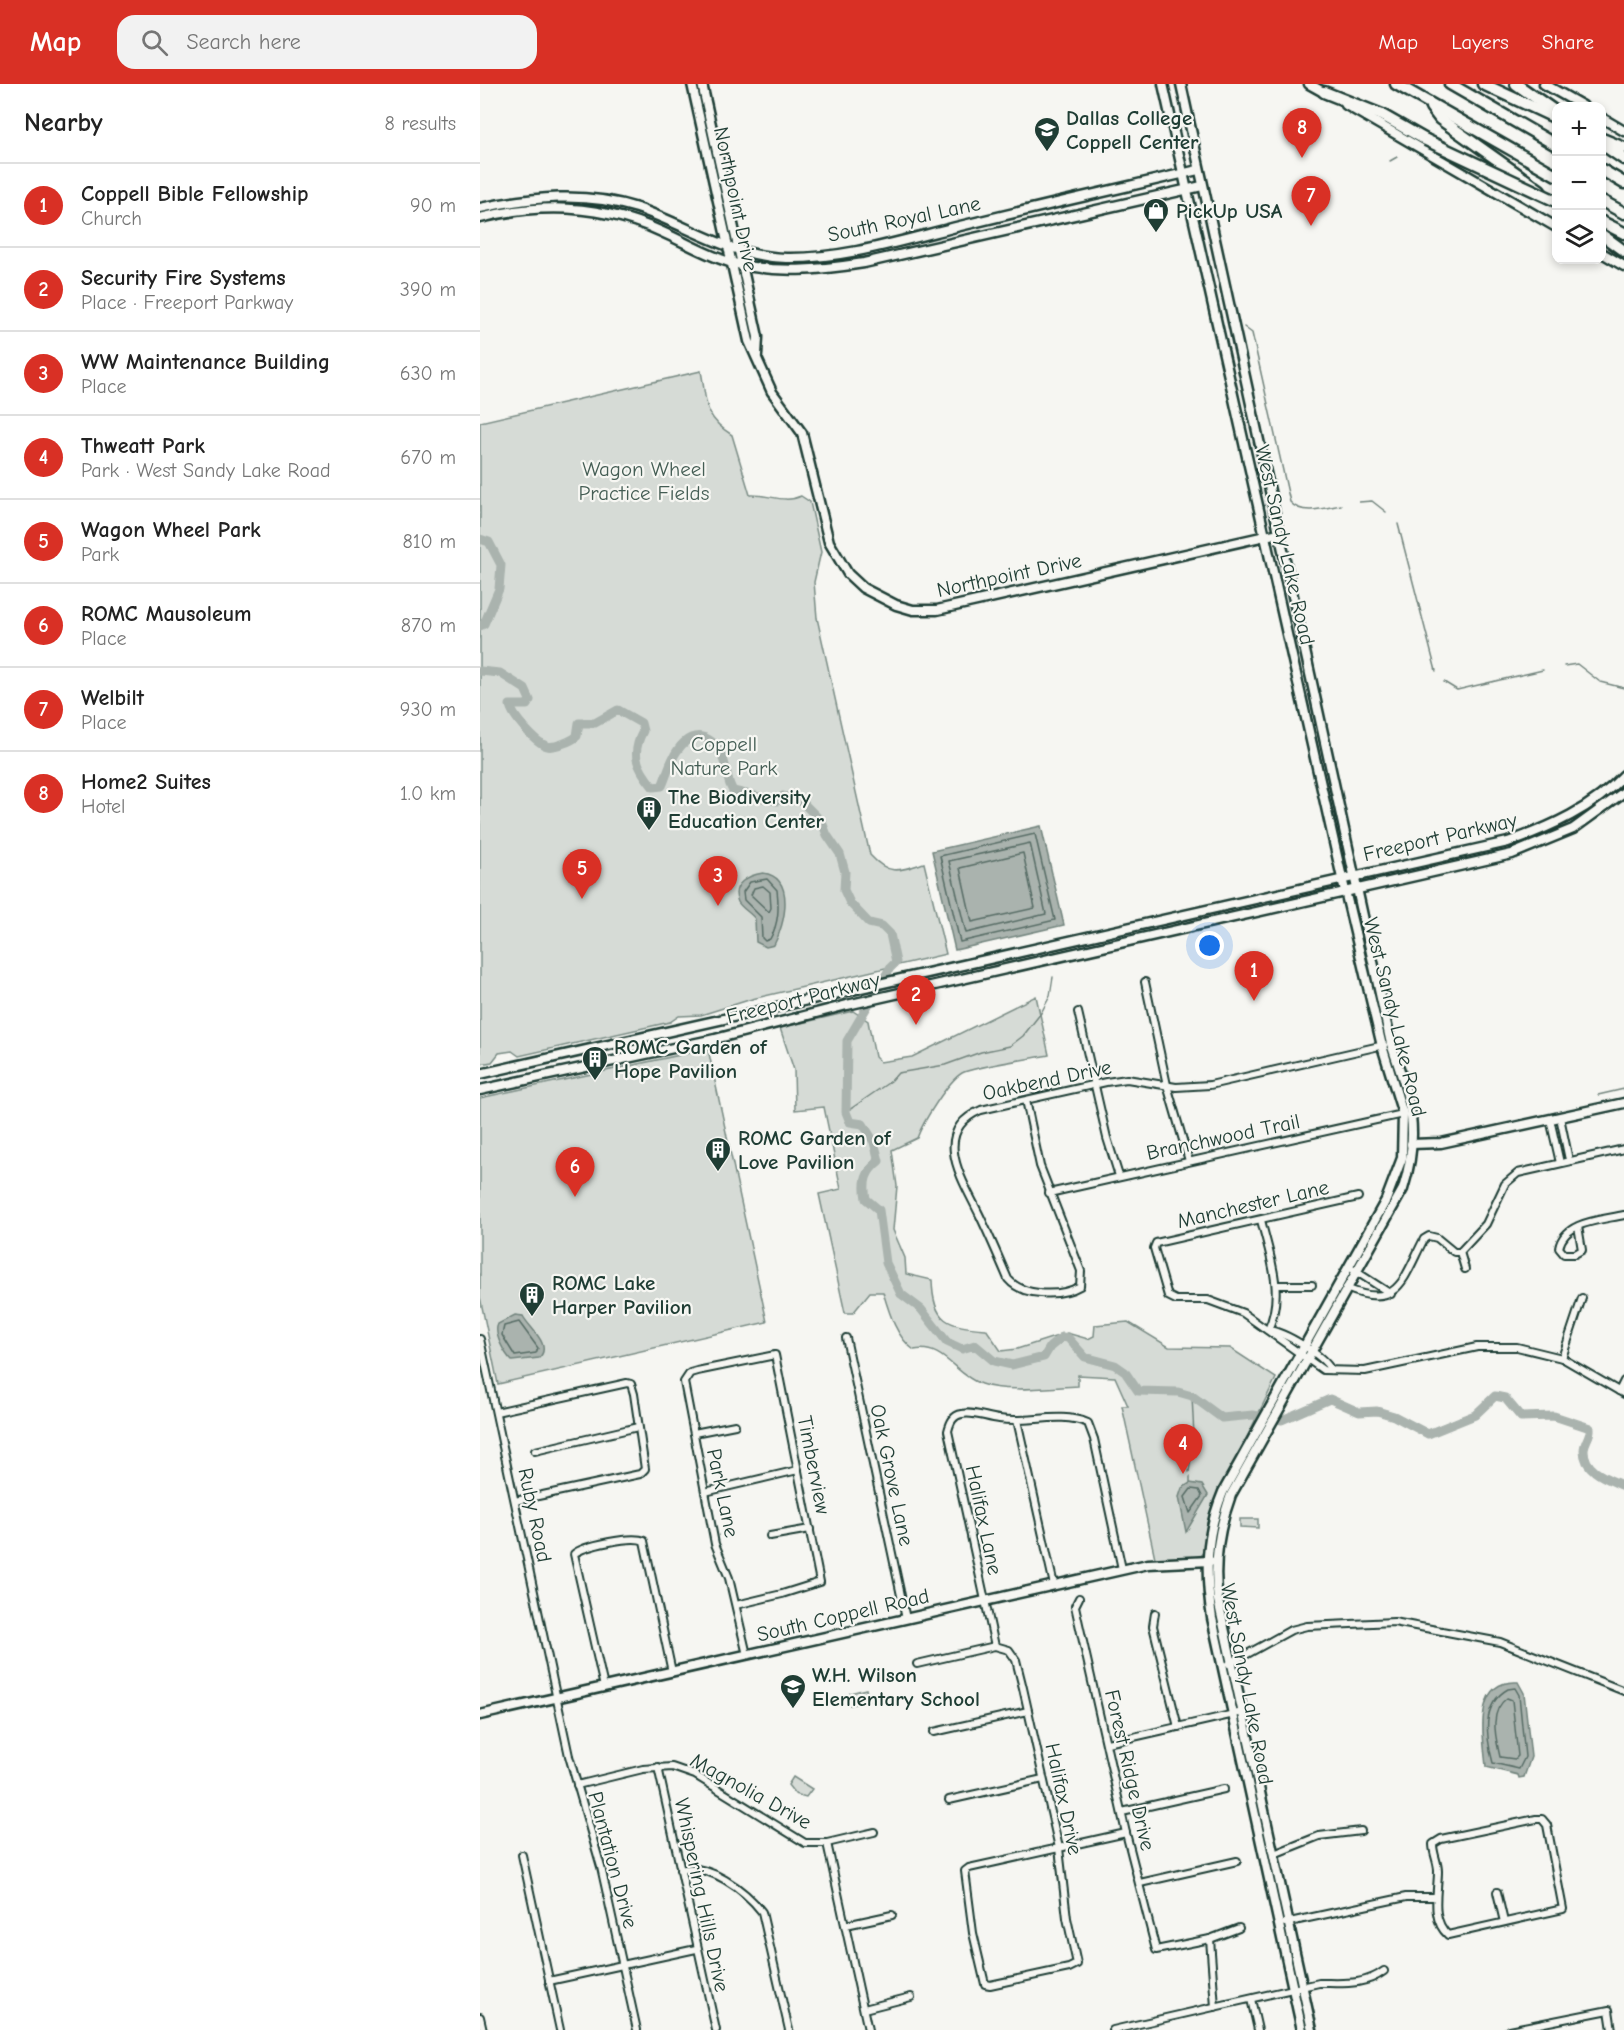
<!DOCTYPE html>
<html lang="en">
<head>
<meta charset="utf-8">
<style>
	body { margin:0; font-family:"Comic Neue",sans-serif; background:#f2f2f2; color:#222 }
	.controls { position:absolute; right:18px; top:18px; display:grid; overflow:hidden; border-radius:12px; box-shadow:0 3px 9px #0003 }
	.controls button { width:54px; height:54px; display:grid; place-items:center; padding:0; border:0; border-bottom:2px solid #e0e0e0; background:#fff; color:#222; font:30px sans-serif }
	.you { position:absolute; left:730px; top:862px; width:21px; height:21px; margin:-15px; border:4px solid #fff; border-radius:50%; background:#1a73e8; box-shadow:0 0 0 9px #1a73e833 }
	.badge { display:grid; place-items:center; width:39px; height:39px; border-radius:50%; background:#d93025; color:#fff; font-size:20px; font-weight:700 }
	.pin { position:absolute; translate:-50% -50px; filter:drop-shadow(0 2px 3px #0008) }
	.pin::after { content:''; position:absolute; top:32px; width:21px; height:18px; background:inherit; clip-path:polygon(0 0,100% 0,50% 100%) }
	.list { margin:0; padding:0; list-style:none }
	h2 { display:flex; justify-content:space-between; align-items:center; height:78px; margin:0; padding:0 24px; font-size:26px }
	h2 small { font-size:20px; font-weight:400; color:#767676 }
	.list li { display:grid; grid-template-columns:39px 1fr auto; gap:18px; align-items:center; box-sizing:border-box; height:84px; padding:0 24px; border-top:2px solid #e0e0e0 }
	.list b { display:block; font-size:22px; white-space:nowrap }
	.list p { margin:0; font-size:20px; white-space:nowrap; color:#767676 }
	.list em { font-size:20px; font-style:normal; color:#767676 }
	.icon { flex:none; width:33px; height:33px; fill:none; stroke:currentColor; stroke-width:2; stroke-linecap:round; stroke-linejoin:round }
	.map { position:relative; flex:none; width:1144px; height:1946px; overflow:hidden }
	header { display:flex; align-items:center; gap:36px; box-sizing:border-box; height:84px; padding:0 30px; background:#d93025; color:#fff }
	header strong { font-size:28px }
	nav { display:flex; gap:33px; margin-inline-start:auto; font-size:21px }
	.search { width:420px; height:54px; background:#f2f2f2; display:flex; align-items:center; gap:15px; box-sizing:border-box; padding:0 21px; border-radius:18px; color:#767676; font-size:22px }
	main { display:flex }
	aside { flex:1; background:#fff }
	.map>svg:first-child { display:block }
	.green { fill:#d6dbd6; stroke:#7a8c85; stroke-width:1.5 }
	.water { fill:#aab3ae; stroke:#72847d; stroke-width:1.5 }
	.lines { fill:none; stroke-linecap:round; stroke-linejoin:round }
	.shore { stroke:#576c65; stroke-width:1.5 }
	.stream { stroke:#72847d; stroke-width:1.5 }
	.river { stroke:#aab3ae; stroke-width:9 }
	.street-casing { stroke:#1f3d34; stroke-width:10 }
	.secondary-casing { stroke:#1f3d34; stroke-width:13 }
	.highway-casing { stroke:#1f3d34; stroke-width:15 }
	.street { stroke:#f6f6f2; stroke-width:6 }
	.secondary { stroke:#f6f6f2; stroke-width:8 }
	.highway { stroke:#f6f6f2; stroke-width:10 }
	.highway-bridge-casing { stroke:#1f3d34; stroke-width:15; stroke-linecap:butt }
	.highway-bridge { stroke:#f6f6f2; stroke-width:10 }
	.labels { text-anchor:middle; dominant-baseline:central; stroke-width:4.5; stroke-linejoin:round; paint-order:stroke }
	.poi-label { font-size:21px; font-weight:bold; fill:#1f3d34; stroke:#f6f6f2; text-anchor:start }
	.street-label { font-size:21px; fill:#1f3d34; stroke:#f6f6f2 }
	.park-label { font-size:21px; fill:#445d54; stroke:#f6f6f2 }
</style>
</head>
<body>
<header>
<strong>Map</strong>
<div class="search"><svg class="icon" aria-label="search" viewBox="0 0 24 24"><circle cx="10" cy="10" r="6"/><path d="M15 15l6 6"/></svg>Search here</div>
<nav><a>Map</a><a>Layers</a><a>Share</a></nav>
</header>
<main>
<aside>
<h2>Nearby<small>8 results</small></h2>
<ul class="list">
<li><span class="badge">1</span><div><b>Coppell Bible Fellowship</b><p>Church</p></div><em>90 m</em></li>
<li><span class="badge">2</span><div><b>Security Fire Systems</b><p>Place · Freeport Parkway</p></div><em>390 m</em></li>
<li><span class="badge">3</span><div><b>WW Maintenance Building</b><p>Place</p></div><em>630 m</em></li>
<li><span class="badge">4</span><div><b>Thweatt Park</b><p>Park · West Sandy Lake Road</p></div><em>670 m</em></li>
<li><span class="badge">5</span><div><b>Wagon Wheel Park</b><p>Park</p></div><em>810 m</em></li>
<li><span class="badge">6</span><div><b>ROMC Mausoleum</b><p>Place</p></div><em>870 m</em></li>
<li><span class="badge">7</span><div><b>Welbilt</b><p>Place</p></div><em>930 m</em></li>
<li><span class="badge">8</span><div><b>Home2 Suites</b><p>Hotel</p></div><em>1.0 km</em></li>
</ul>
</aside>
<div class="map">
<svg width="1144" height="1946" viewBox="0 0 1144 1946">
	<rect width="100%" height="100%" fill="#f6f6f2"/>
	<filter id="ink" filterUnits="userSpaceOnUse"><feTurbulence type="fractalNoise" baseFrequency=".0167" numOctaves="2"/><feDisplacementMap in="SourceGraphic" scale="12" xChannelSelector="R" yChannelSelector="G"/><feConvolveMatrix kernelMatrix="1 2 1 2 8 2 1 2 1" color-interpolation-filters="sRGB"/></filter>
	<g filter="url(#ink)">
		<g class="green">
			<path d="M221,287C227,317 222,332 252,351L270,411C289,410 304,420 321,412L330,418L341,468L334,498L337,534L390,771C409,792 419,787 444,779L466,870L272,915L221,931L199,932L190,938L39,972L32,967L19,969L12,978L0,980V338Z"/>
			<path d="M556,912L569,971C553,974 493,983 482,989C468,997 443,1038 437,1054L412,1066L417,1102L413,1146L425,1174L426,1190L452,1196C453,1239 468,1242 506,1245L521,1267L537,1265L587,1249L608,1255L614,1252L615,1241L648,1238L689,1263L750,1264L796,1294L729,1430L723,1469L718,1473L675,1474L642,1322H648L635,1293L598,1291V1302C571,1303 525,1309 501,1300C475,1291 464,1260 434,1266C416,1253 409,1228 403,1208H390L373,1229H365L339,1110L361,1105L344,1023L315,1026L314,986L300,944L373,927L388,937L395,973L400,978L432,973Z"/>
			<path d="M228,965L287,1238L18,1300L0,1213V1014Z"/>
			<path d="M760,1435H778V1444L760,1443Z"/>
			<path d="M386,1605L389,1617L370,1621V1609Z"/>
			<path d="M313,1693L332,1705L326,1713L315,1710L308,1701Z"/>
		</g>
		<g class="water">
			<path d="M561,742L584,841L475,866L452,767Z"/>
			<path d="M283,789C316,793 305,840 294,861L286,863L276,858L275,835C271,829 261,824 258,818C250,800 269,791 283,789Z"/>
			<path d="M35,1231L43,1232C49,1244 73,1261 59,1274L32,1277C25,1270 13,1250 18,1240Z"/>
			<path d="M710,1399L722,1401L728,1411L706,1448L699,1413L702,1404Z"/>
			<path d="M1038,1598L1044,1609L1051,1673L1044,1693L1039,1694L1038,1691L1006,1683C1004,1656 991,1595 1038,1598Z"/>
		</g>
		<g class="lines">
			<g class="shore">
				<path d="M555,750L575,836L480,858L460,772Z"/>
				<path d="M550,759L566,830L486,849L469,777Z"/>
				<path d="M543,769L555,824L492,838L480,784Z"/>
				<path d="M287,795L297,806C299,823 299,839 290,855L285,857L282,854L281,833L264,816L263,808L270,798Z"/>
				<path d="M283,802L290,808L291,824L289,828L271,811L274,804Z"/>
				<path d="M39,1238L58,1264L56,1269L35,1272L22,1251L24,1242Z"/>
				<path d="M711,1405L719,1406L722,1412L710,1429L705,1413Z"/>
				<path d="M1028,1605L1035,1604L1039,1611L1045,1673L1039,1685L1013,1679C1006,1653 1001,1620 1028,1605Z"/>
				<path d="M1027,1614L1032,1616L1038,1672L1035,1675L1020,1673C1016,1654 1008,1628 1027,1614Z"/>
			</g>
			<g class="stream">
				<path d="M910,77L917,73"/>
				<path d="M764,243L772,249L810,418C822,432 845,424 861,421"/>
				<path d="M879,418L892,417L906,428"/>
				<path d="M918,440L956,587"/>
				<path d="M1084,582L1097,580L1120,598L1144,604"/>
				<path d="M964,598L977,606L1063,586"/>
				<path d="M1118,1011L1144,1005"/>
				<path d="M366,1028L411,997L418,989L465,981L501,968L530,962L543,952L561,929L570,912L573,893"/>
				<path d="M709,1388L714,1352L712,1312"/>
				<path d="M710,1393V1399"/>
			</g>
			<g class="river">
				<path d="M0,455L9,458L21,481L19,505L4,540L0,542"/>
				<path d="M0,587L20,589L45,605L50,616L47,621H30C32,632 56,659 67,662C74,664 92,657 97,652L99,639H115L138,626L161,639L163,647C151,670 156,682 173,703L182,702C187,691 190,677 197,667C215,640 238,654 245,681C248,691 247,697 253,707L297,717L303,712L321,717L342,738L347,751L360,770L365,788L364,806L370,819L389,839L402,842L410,850L416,878L410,884L367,957L366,1028L370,1038L383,1040L394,1058L399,1077C385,1088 383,1098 386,1115L399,1126L406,1179L421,1210L441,1225L467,1258L482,1265L495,1261L514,1277L532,1281L564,1273L570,1263L582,1253L588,1254L605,1273L635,1281L645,1288L658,1307L698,1308L712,1312L742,1334L773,1331L802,1336L850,1315L879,1328L897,1327L914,1332L948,1350L995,1331L1015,1312L1025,1314L1041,1333L1074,1332L1110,1344C1111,1352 1104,1358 1104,1366C1104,1388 1128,1395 1144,1402"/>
			</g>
			<defs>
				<g id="street">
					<path d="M665,898L687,1001L709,1077"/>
					<path d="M598,928L627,1054L639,1092"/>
					<path d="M546,1016L560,1082L601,1187L600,1202C581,1213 543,1213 528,1195C519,1174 510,1153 500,1132C484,1098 449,1048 501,1026L626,998L647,995L696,1003L730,1001L904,961"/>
					<path d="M1080,1033L1089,1076"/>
					<path d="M1070,1035L1080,1079"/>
					<path d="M569,1109L923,1030"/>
					<path d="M878,1113L676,1159L674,1164L688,1212L696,1216H728L763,1229L843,1286L885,1287L997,1263H1037L1082,1274L1144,1310"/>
					<path d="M781,1136C790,1173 805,1209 788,1246"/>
					<path d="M1098,1142L1102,1166L1095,1170H1084L1079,1164C1084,1137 1122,1136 1144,1131"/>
					<path d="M980,1168L985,1185"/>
					<path d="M869,1183L911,1210"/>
					<path d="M797,1201H832"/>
					<path d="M866,1204C919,1227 923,1195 944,1155L949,1152L957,1154L974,1168H980L1006,1140L1025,1100L1038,1089L1144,1065"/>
					<path d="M788,1246C805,1248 843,1271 851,1286"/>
					<path d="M366,1254L426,1535"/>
					<path d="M0,1255L89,1672L121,1783L157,1946"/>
					<path d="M1082,1274L1102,1214"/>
					<path d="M1139,1307L1144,1297"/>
					<path d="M16,1328L147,1299L151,1300L154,1310L165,1385L160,1390L35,1417"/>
					<path d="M537,1336L574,1501"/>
					<path d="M214,1349L255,1341"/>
					<path d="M55,1367L158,1343"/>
					<path d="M225,1408L318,1386"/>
					<path d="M290,1452L330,1445"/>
					<path d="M599,1514L595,1522L646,1749L676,1866L730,1855L759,1844"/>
					<path d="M256,1521L302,1510L340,1498L295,1271L217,1287L210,1289L204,1298L235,1460L249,1494L267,1571"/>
					<path d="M675,1529L673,1542L698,1643"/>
					<path d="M515,1562L468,1347C470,1339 473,1331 482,1330C493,1327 507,1334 519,1335C549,1340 579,1327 608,1339L614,1355L642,1485"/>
					<path d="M437,1580L515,1562L529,1566L536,1576L543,1604L579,1764L587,1834L597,1880L589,1884L510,1901L505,1900L493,1849L485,1787L489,1784L646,1749"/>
					<path d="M749,1580L811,1546L827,1542L914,1538L1020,1558L1144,1607"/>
					<path d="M124,1603L94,1470C103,1462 153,1451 164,1457L192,1588"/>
					<path d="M454,1648L548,1627"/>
					<path d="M627,1659L763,1628"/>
					<path d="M178,1683L236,1946"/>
					<path d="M97,1701L163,1685L192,1683L215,1691L325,1759H347L394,1748"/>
					<path d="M469,1716L563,1695"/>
					<path d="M642,1728L744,1705"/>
					<path d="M1056,1735H1062L1067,1741L1083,1825L968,1851C950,1835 958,1808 958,1787C958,1778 953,1770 953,1760L961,1755Z"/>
					<path d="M347,1759L388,1946"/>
					<path d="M794,1770L839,1752L881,1747"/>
					<path d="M42,1771L80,1946"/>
					<path d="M200,1786C228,1778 265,1806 282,1828L309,1946"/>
					<path d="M660,1799L757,1777"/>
					<path d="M1017,1808L1024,1838"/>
					<path d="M805,1839L926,1813H955"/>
					<path d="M366,1841L412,1831"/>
					<path d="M730,1855L735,1923"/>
					<path d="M69,1897L216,1865"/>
					<path d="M771,1915L778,1946"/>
					<path d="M384,1925L431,1913"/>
					<path d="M0,1933L3,1946"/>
					<path d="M633,1946L839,1899C862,1899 884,1902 904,1887"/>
					<path d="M1029,1946L1129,1926L1132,1946"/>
				</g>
				<g id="secondary">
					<path d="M212,0L269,257L292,308L322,349L349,458L368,490L383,504L416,521L433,526H457L799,449"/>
					<path d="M222,0L278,253L277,271"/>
					<path d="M683,0L862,794L902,962L923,1030L922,1074L906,1116L743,1408C725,1451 725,1490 732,1534L822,1946"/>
					<path d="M701,0L911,960C930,1015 941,1047 923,1105L751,1411C738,1446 733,1479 738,1516L832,1946"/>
					<path d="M829,0L847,10"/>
					<path d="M1064,0L1103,22"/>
					<path d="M866,21L1076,143"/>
					<path d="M1122,34L1144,47"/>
					<path d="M0,124C52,113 105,107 157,124C208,141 251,173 306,174C365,175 423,156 480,142C559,123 639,104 718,86"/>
					<path d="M0,134C63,118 123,121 182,148C205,158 229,173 253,179C297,190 340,186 384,179L722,102"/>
					<path d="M1122,169L1144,182"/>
					<path d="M0,990L1028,758C1071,743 1113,724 1144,691"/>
					<path d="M0,1006L235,955L367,921L1032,770L1093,745L1144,708"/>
					<path d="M931,1060L961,1059L1144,1019"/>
					<path d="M0,1631L668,1480L730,1477"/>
				</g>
				<g id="highway">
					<path d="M916,0L1076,91"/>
					<path d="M970,0L1076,61"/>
					<path d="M1003,0L1076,34"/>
					<path d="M1036,0L1076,28"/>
					<path d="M844,8L902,31L946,56"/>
					<path d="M951,23L960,35L1060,106"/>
					<path d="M1122,55L1144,64"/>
					<path d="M1122,60L1144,75"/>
					<path d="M1122,86L1144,99"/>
					<path d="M1122,117L1144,129"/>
					<path d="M1122,138L1144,149"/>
					<path d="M1122,151L1144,167"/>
				</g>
			</defs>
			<use href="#street" class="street-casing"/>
			<use href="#secondary" class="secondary-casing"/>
			<use href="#highway" class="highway-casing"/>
			<use href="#street" class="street"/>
			<use href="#secondary" class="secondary"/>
			<use href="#highway" class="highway"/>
			<defs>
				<path id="highway-bridge" d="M946,56L1076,117"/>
			</defs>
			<use href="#highway-bridge" class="highway-bridge-casing"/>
			<use href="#highway-bridge" class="highway-bridge"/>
		</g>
	</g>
	<defs>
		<symbol id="university-pin" viewBox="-11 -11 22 30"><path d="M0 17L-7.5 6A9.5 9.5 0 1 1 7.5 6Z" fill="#1f3d34" stroke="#f6f6f2"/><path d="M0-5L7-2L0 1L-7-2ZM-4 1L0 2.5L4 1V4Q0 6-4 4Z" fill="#fff"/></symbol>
		<symbol id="shop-pin" viewBox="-11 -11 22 30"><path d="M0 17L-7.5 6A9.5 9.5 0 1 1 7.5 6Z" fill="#1f3d34" stroke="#f6f6f2"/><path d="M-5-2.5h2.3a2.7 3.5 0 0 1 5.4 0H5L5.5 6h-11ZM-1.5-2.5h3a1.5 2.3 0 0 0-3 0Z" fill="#fff"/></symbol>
		<symbol id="building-pin" viewBox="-11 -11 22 30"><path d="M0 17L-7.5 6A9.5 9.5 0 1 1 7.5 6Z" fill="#1f3d34" stroke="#f6f6f2"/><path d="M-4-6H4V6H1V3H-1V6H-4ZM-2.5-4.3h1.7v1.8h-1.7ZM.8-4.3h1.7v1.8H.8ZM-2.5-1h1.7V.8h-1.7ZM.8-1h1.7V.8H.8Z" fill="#fff"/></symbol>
		<symbol id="school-pin" viewBox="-11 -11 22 30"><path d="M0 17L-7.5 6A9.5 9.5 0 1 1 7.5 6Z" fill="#1f3d34" stroke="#f6f6f2"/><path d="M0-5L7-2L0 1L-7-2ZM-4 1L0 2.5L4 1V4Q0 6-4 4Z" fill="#fff"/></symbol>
	</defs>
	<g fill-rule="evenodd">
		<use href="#university-pin" x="552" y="31" width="30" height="40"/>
		<use href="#shop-pin" x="661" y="112" width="30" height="40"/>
		<use href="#building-pin" x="154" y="710" width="30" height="40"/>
		<use href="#building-pin" x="100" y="960" width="30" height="40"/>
		<use href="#building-pin" x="223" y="1051" width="30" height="40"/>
		<use href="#building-pin" x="37" y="1196" width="30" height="40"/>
		<use href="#school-pin" x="298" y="1588" width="30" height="40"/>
	</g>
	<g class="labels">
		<g class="poi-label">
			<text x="586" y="34">Dallas College<tspan x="586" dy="24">Coppell Center</tspan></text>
			<text x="696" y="127">PickUp USA</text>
			<text x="188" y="713">The Biodiversity<tspan x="188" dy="24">Education Center</tspan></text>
			<text x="134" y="963">ROMC Garden of<tspan x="134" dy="24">Hope Pavilion</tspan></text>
			<text x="258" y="1054">ROMC Garden of<tspan x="258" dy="24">Love Pavilion</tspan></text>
			<text x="72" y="1199">ROMC Lake<tspan x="72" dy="24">Harper Pavilion</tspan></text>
			<text x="332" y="1591">W.H. Wilson<tspan x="332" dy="24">Elementary School</tspan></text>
		</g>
		<g class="street-label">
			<text transform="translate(256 115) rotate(78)">Northpoint Drive</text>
			<text transform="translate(424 135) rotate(-12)">South Royal Lane</text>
			<text transform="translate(805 461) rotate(77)">West Sandy Lake Road</text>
			<text transform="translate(529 491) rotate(-12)">Northpoint Drive</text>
			<text transform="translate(960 753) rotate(-13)">Freeport Parkway</text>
			<text transform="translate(323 914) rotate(-14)">Freeport Parkway</text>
			<text transform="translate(915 933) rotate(76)">West Sandy Lake Road</text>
			<text transform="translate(567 996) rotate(-12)">Oakbend Drive</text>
			<text transform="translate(743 1053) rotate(-12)">Branchwood Trail</text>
			<text transform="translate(773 1120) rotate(-13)">Manchester Lane</text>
			<text transform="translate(334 1381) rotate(79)">Timberview</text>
			<text transform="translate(412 1391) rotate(78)">Oak Grove Lane</text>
			<text transform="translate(243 1409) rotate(78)">Park Lane</text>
			<text transform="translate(55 1431) rotate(78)">Ruby Road</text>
			<text transform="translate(504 1436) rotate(78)">Halifax Lane</text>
			<text transform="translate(363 1531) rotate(-13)">South Coppell Road</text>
			<text transform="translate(767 1600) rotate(79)">West Sandy Lake Road</text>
			<text transform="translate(650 1686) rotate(77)">Forest Ridge Drive</text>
			<text transform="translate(271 1707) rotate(29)">Magnolia Drive</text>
			<text transform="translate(584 1715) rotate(78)">Halifax Drive</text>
			<text transform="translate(133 1776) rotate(75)">Plantation Drive</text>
			<text transform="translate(222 1811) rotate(78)">Whispering Hills Drive</text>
		</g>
		<g class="park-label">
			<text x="164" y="385">Wagon Wheel<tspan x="164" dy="24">Practice Fields</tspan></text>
			<text x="244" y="660">Coppell<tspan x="244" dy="24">Nature Park</tspan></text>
		</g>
	</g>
</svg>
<div class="controls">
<button>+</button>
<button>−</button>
<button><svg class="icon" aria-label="layers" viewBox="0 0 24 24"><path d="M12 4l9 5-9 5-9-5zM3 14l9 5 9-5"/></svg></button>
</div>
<div class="you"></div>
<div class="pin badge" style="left:774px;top:917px">1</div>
<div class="pin badge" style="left:436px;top:941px">2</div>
<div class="pin badge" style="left:238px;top:822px">3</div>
<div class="pin badge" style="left:703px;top:1390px">4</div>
<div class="pin badge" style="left:102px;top:815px">5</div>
<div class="pin badge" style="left:95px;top:1113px">6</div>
<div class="pin badge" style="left:831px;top:142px">7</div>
<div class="pin badge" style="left:822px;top:74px">8</div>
</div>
</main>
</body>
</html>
